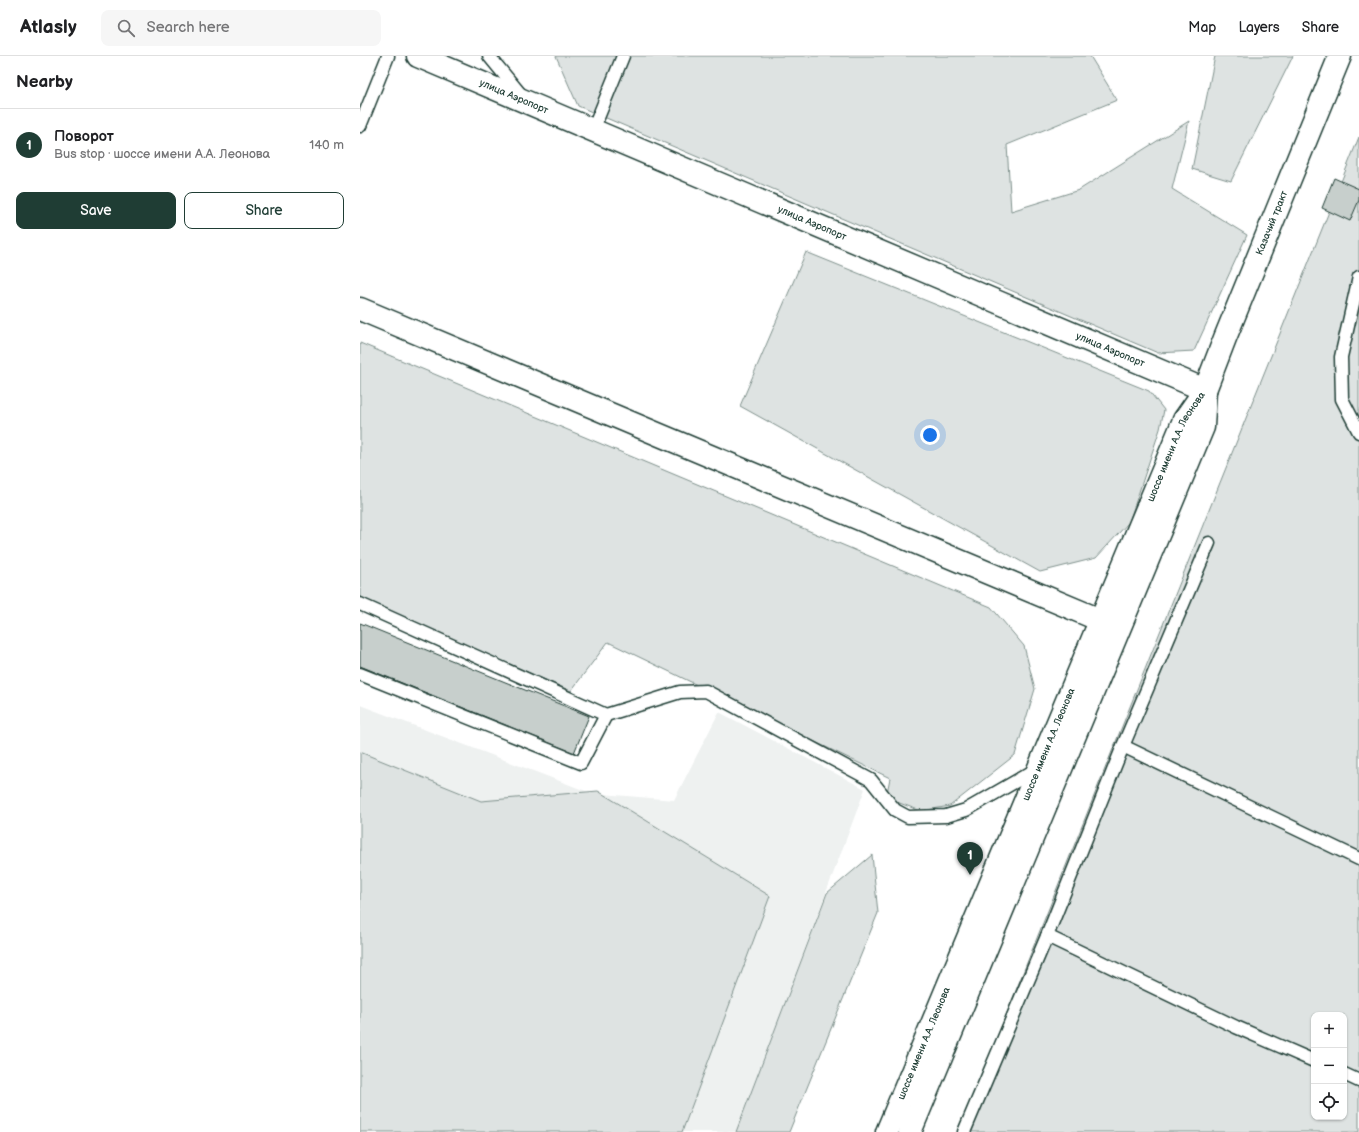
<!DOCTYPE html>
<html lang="en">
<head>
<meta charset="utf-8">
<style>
	body { margin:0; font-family:"Balsamiq Sans",sans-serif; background:#f6f6f6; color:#202124 }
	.controls { position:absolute; right:12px; bottom:12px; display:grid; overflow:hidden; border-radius:8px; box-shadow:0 1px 3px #0004 }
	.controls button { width:36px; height:36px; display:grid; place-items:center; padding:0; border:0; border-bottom:1px solid #e0e0e0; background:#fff; color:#202124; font:20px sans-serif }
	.you { position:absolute; left:570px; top:379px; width:14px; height:14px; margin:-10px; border:3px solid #fff; border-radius:50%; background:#1a73e8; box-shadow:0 0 0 6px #1a73e833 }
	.badge { display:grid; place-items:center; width:26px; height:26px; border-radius:50%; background:#1f3d34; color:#fff; font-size:13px; font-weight:700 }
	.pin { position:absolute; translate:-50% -33px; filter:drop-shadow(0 1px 2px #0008) }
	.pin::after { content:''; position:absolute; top:21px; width:14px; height:12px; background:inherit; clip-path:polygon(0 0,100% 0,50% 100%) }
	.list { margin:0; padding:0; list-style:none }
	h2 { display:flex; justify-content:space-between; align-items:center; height:52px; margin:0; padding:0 16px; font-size:17px }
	h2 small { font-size:13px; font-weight:400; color:#757577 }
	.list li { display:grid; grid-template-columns:26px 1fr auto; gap:12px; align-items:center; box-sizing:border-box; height:72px; padding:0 16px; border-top:1px solid #e0e0e0 }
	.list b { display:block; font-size:15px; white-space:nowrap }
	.list p { margin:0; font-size:13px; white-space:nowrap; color:#757577 }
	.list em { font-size:13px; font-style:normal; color:#757577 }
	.actions { display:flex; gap:8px; padding:12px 16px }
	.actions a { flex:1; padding:9px 0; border:1px solid #1f3d34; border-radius:8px; text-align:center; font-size:14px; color:#1f3d34 }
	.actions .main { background:#1f3d34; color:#fff }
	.icon { flex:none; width:22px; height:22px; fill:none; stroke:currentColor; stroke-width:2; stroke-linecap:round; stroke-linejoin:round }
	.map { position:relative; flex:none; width:999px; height:1076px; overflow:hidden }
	header { display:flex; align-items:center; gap:24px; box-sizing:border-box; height:56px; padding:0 20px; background:#fff; border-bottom:1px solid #e0e0e0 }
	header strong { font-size:19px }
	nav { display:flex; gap:22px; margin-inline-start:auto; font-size:14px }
	.search { width:280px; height:36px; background:#f6f6f6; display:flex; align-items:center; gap:10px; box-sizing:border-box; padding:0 14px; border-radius:8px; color:#757577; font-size:15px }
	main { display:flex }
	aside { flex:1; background:#fff }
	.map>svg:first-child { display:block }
	.built { fill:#eef1f0 }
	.green { fill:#dee3e2; stroke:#7e908b; fill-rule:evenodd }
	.building { fill:#c7cfcc; stroke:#1f3d34 }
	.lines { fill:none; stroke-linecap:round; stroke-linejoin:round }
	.lane-casing { stroke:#1f3d34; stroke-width:15 }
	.secondary-casing { stroke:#1f3d34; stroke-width:25 }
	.primary-casing { stroke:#1f3d34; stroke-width:25 }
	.lane { stroke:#fff; stroke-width:12 }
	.secondary { stroke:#fff; stroke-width:22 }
	.primary { stroke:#fff; stroke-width:22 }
	.labels { text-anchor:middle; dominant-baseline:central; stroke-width:4; stroke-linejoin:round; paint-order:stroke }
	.street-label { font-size:10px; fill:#1f3d34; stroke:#fff }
</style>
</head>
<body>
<header>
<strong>Atlasly</strong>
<div class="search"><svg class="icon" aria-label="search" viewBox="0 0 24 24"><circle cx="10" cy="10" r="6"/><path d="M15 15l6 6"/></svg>Search here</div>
<nav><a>Map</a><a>Layers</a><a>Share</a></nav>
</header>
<main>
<aside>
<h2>Nearby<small></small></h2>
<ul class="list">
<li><span class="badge">1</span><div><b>Поворот</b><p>Bus stop · шоссе имени А.А. Леонова</p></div><em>140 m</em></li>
</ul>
<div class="actions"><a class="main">Save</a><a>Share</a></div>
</aside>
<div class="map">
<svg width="999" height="1076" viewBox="0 0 999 1076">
	<rect width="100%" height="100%" fill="#fff"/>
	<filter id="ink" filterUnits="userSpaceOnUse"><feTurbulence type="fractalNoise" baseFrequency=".025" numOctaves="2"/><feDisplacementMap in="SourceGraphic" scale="8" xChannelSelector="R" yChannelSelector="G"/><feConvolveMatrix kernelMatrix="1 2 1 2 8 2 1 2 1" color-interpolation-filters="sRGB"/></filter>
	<g filter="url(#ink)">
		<path class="built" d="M0,649L231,737L314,744L359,656L505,733L376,1076H0Z"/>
		<g class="green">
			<path d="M196,0H730L757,44L647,89L651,155L719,134L829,65L812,133L887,179L834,295L798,297L218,50Z"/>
			<path d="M855,0H933L871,125L832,113Z"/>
			<path d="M999,81V1076H599ZM954,959H984V1061H954Z"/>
			<path d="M446,196L789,335L804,354L800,373L769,466L736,502L680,516L380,350Z"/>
			<path d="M0,287L631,551L664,590L675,633L655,699L590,750L561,755L526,742L530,722L248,586L211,635L0,543Z"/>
			<path d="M0,696L121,745L238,735L410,840L322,1076H0Z"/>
			<path d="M512,799L518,857L429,1076H376L467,837Z"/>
		</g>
		<g class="building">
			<path d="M974,122L999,133V144L990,165L962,152Z"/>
			<path d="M0,567L229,660L214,697L0,610Z"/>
		</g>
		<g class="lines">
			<defs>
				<g id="lane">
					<path d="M129,0L162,40"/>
					<path d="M0,70L28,0"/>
					<path d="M233,74L263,0"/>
					<path d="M999,221L981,301L982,343L999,376"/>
					<path d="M0,548L246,659L320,636L346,635L511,724L535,754L548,761L586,760L606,754L677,713"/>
					<path d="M0,618L221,707L246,659"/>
					<path d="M763,690L999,803"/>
					<path d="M687,880L876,971L954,1005"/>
					<path d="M984,1018L999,1025"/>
					<path d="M604,1076L687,880L763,690L849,487"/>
				</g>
				<g id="secondary">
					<path id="s1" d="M845,334L865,282L980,0"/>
				</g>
				<g id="primary">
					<path id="s2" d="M58,0L845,334"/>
					<path d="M0,253L740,564"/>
					<path id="s3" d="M527,1076L824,364L845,334"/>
					<path d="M550,1076L843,371L845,334"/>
				</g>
			</defs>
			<use href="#lane" class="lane-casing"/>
			<use href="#secondary" class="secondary-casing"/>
			<use href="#primary" class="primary-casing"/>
			<use href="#lane" class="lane"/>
			<use href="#secondary" class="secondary"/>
			<use href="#primary" class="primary"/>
		</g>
	</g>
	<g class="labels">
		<g class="street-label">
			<text stroke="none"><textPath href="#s2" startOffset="104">улица Аэропорт</textPath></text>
			<text stroke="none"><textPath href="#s2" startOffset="428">улица Аэропорт</textPath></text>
			<text stroke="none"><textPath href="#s1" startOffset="180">Казачий тракт</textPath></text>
			<text stroke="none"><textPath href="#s2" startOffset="752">улица Аэропорт</textPath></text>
			<text stroke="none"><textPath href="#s3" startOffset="744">шоссе имени А.А. Леонова</textPath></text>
			<text stroke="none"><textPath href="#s3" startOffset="420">шоссе имени А.А. Леонова</textPath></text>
			<text stroke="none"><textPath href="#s3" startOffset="96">шоссе имени А.А. Леонова</textPath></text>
		</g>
	</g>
</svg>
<div class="controls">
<button>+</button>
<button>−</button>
<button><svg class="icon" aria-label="locate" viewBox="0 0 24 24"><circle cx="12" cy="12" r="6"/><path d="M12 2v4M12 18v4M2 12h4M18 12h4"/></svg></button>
</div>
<div class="you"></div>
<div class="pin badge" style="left:610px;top:819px">1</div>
</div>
</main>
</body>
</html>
